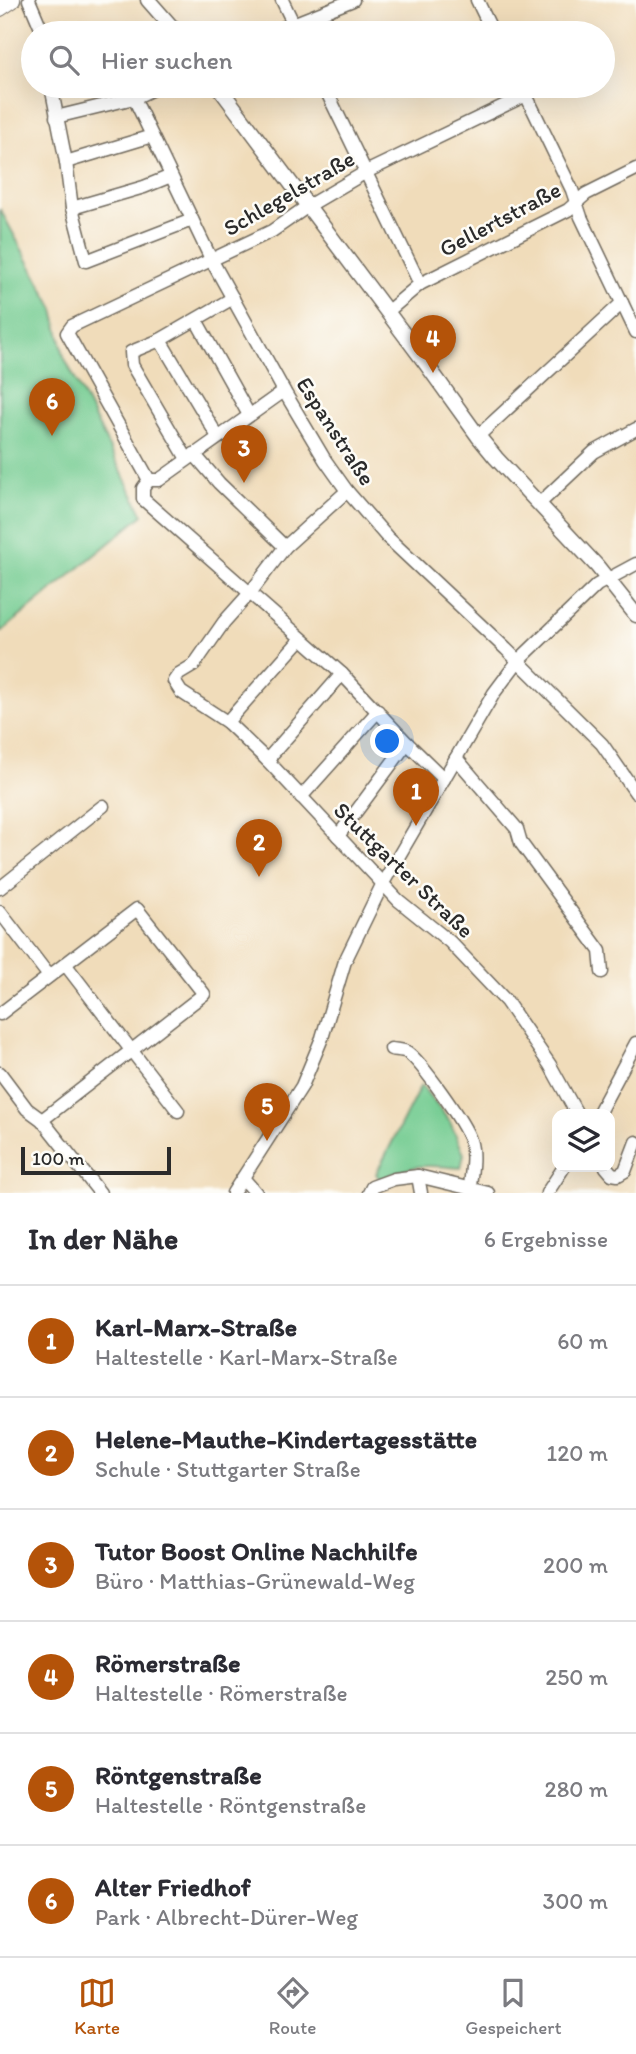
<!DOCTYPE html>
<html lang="de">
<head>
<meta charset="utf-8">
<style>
	body { margin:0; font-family:Itim,sans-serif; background:#f2f2f3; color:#2b2b33 }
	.controls { position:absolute; right:21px; bottom:21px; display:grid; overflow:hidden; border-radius:14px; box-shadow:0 7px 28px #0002 }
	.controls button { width:63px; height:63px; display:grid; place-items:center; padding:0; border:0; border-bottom:2px solid #e1e1e2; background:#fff; color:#2b2b33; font:35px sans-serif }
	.scale { position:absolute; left:21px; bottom:18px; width:150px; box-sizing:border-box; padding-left:7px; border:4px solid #2b2b2b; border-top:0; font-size:19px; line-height:24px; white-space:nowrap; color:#2b2b2b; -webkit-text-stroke:5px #fdfcf7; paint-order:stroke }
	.you { position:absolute; left:388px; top:742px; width:24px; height:24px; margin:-18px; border:5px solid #fff; border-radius:50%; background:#1a73e8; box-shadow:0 0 0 10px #1a73e833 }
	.badge { display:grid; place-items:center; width:46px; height:46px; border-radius:50%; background:#b45309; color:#fff; font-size:23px; font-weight:700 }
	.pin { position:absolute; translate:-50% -58px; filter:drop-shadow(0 2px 4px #0008) }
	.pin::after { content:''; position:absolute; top:37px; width:24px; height:21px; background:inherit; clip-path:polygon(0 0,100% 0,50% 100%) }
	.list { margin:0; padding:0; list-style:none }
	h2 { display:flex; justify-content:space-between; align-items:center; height:91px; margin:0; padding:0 28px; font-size:30px }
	h2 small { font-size:23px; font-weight:400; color:#7c7c81 }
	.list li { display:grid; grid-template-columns:46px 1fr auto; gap:21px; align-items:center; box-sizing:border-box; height:112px; padding:0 28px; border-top:2px solid #e1e1e2 }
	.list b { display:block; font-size:26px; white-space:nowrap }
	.list p { margin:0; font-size:23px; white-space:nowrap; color:#7c7c81 }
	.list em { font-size:23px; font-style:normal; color:#7c7c81 }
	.icon { flex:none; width:38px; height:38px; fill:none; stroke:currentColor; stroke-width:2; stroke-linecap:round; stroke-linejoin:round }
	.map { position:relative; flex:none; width:636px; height:1193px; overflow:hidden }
	.search { position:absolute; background:#fff; box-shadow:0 7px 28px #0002; left:21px; right:21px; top:21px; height:77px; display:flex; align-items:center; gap:18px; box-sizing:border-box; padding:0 24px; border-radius:38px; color:#7c7c81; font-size:26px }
	.sheet { height:763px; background:#fff }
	nav { display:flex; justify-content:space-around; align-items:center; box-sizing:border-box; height:98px; border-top:2px solid #e1e1e2; background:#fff; font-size:19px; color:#7c7c81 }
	nav a { display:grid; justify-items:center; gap:4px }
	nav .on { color:#b45309 }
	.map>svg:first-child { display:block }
	.green { fill:#74cc92; stroke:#507c5e; stroke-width:2 }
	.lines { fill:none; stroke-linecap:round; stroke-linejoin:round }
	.minor-casing { stroke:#70695d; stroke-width:15 }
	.tertiary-casing { stroke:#70695d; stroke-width:17 }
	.secondary-casing { stroke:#70695d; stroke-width:18 }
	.minor { stroke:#fff; stroke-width:12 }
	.tertiary { stroke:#fff; stroke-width:14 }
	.secondary { stroke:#fff; stroke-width:16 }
	.labels { text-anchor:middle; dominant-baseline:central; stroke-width:5; stroke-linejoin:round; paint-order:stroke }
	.street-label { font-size:23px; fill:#2b2b2b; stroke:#fdfcf7 }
</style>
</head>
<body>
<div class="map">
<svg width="636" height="1193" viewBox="0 0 636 1193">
	<rect width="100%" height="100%" fill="#fdfcf7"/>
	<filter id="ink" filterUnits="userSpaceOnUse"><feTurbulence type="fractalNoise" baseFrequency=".0143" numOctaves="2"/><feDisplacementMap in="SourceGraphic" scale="14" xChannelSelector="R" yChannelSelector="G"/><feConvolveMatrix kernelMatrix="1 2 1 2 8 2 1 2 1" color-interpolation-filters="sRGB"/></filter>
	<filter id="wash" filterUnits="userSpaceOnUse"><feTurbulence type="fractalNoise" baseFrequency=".00686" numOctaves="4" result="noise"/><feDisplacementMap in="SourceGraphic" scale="28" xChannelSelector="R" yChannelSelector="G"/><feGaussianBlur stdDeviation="1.57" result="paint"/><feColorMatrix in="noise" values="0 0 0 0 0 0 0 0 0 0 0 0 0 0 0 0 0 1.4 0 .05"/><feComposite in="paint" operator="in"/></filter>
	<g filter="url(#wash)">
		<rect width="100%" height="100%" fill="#f0dcba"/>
		<g class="green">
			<path d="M0,209L54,309L64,357L143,515L1,632L0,629Z"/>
			<path d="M421,1085L450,1122L464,1154L461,1168C424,1164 414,1164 380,1179L376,1174Z"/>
		</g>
	</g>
	<g filter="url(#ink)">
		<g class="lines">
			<defs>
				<g id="minor">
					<path d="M29,0L43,33"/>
					<path d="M282,0L298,33"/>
					<path d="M477,0L493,33"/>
					<path d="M270,33L353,0"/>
					<path d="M51,86L66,162L72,208L86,261L192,220"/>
					<path d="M324,86L420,284"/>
					<path d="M518,86L526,95L572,190L581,217L636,332"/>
					<path d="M134,98L212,261L284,391L325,460L347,491L387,537L506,649L602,744L636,793"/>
					<path d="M56,117L134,98L159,86"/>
					<path d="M66,162L152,136"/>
					<path d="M72,208L144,187L171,176"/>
					<path d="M387,312L420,284L568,210L586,194L636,169"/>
					<path d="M196,320L249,415"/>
					<path d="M160,340L218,437"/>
					<path d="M284,391L159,480H149L67,333L72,326L272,231L308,206L366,172L526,95"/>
					<path d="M478,436L622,303"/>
					<path d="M194,454L219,483L285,547"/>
					<path d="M187,459L132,365L131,352L160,340L233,298"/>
					<path d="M149,480L143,488V499L342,674L407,743L444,779"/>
					<path d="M347,491L285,547L250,593L224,622L194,665L179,674L174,681L181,692L227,722L267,760L398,900L450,942L506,1001L550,1065L577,1114"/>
					<path d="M540,503L594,452L636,429"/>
					<path d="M227,722L301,639"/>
					<path d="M456,758L517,829L521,843L600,951L602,972"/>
					<path d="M267,760L342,674"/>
					<path d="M301,797L378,711"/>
					<path d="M338,836L407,743"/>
					<path d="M0,888L103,806"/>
					<path d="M0,912L49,976"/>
					<path d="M65,964L178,1111"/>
					<path d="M0,1014L137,909L204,994L42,1120"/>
					<path d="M391,1049C396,1050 403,1050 407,1052C421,1061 465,1124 470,1140C475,1155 471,1172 470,1188"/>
					<path d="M0,1073L27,1109L42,1120L100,1193"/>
					<path d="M598,1114L636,1043"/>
					<path d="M606,1167L612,1174L618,1175L625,1171L636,1142"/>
					<path d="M418,1176L421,1193"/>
					<path d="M243,1178L256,1193"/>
					<path d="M233,1193L302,1086L322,1038L345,961L383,883L494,693L518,661L597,585L636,564"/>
					<path d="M369,1193L372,1187L394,1179L418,1176L488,1193"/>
					<path d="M547,1193L564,1167"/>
				</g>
				<g id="tertiary">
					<path d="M148,0L177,33"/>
					<path d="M218,86L424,361L478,436L496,458L597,566L636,615"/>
				</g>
				<path id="secondary" d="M0,8L12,0"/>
			</defs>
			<use href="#minor" class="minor-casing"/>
			<use href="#tertiary" class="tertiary-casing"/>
			<use href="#secondary" class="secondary-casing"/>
			<use href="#minor" class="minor"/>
			<use href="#tertiary" class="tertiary"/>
			<use href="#secondary" class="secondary"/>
		</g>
	</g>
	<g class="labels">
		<g class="street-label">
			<text transform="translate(289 193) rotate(-30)">Schlegelstraße</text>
			<text transform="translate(500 219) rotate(-28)">Gellertstraße</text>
			<text transform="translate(336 431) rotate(57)">Espanstraße</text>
			<text transform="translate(404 870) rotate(44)">Stuttgarter Straße</text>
		</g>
	</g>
</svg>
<div class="controls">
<button><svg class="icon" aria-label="layers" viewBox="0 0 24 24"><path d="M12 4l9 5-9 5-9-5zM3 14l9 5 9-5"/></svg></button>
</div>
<div class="scale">100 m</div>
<div class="you"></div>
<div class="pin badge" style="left:416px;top:826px">1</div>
<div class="pin badge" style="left:259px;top:877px">2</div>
<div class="pin badge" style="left:244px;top:483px">3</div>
<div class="pin badge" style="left:433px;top:373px">4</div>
<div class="pin badge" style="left:267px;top:1141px">5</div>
<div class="pin badge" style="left:52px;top:436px">6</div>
<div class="search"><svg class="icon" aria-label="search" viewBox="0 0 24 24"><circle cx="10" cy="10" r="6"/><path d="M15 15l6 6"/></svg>Hier suchen</div>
</div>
<section class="sheet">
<h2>In der Nähe<small>6 Ergebnisse</small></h2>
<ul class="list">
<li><span class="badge">1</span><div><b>Karl-Marx-Straße</b><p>Haltestelle · Karl-Marx-Straße</p></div><em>60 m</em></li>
<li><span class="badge">2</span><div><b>Helene-Mauthe-Kindertagesstätte</b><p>Schule · Stuttgarter Straße</p></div><em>120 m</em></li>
<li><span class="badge">3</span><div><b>Tutor Boost Online Nachhilfe</b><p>Büro · Matthias-Grünewald-Weg</p></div><em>200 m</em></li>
<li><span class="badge">4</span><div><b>Römerstraße</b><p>Haltestelle · Römerstraße</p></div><em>250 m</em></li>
<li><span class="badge">5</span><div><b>Röntgenstraße</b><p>Haltestelle · Röntgenstraße</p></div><em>280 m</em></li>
<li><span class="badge">6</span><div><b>Alter Friedhof</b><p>Park · Albrecht-Dürer-Weg</p></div><em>300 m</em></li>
</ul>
</section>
<nav>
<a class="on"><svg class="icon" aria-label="map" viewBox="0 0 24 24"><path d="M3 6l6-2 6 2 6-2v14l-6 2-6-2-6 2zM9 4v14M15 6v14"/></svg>Karte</a>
<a><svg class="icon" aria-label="directions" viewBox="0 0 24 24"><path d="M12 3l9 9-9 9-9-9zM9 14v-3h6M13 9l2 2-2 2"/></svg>Route</a>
<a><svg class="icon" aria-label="saved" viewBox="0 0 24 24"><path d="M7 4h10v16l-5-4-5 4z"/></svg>Gespeichert</a>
</nav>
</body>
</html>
